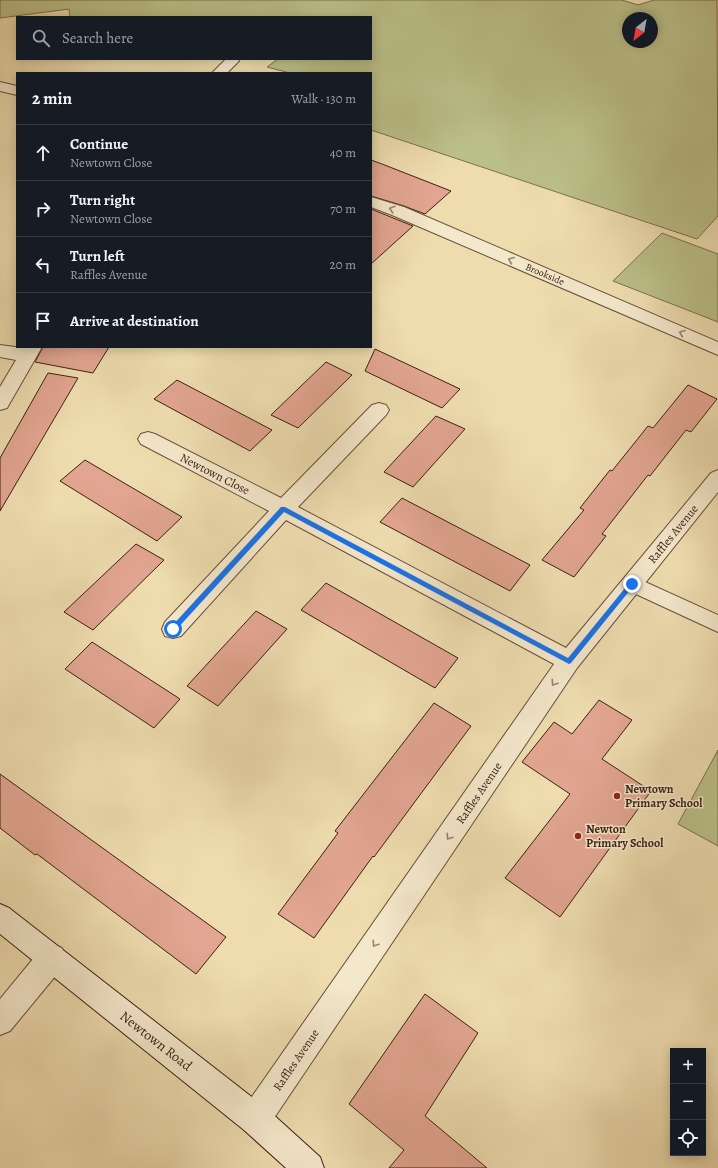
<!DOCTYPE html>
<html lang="en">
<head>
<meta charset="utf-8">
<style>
	body { margin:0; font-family:Alegreya,serif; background:#20242c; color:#f1f3f6 }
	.controls { position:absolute; right:12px; bottom:12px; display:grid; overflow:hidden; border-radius:0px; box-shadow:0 2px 10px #0003 }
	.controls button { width:36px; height:36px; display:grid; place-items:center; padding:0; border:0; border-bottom:1px solid #363941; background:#171b24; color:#f1f3f6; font:20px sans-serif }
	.compass { position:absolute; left:622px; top:12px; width:36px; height:36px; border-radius:50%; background:#171b24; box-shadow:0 2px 10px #0003; rotate:211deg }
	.stop { position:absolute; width:12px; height:12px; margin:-9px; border:3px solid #1a73e8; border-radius:50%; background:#fff }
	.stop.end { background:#1a73e8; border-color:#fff; box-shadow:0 1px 4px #0008 }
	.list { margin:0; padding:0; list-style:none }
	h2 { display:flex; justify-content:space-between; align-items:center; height:52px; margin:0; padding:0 16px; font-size:17px }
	h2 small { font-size:13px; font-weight:400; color:#9ea1a6 }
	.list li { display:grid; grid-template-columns:26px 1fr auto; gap:12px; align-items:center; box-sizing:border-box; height:56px; padding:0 16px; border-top:1px solid #363941 }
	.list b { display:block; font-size:15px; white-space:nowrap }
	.list p { margin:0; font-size:13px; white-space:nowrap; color:#9ea1a6 }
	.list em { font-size:13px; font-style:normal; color:#9ea1a6 }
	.icon { flex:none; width:22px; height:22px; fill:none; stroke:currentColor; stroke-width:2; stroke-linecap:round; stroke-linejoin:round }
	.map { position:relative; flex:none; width:718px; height:1168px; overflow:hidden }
	.search { position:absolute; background:#171b24; box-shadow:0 2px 10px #0003; left:16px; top:16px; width:356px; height:44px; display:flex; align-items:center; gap:10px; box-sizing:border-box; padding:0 14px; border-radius:0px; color:#9ea1a6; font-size:15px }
	.panel { position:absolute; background:#171b24; box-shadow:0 2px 10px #0003; left:16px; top:72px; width:356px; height:276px; border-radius:0px }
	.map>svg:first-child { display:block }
	.green { fill:#bbbf88; stroke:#7a704e; fill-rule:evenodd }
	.building { fill:#e2a591; stroke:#3a2014 }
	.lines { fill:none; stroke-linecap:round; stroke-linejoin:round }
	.lane-casing { stroke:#674f3b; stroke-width:2 }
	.street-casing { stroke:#674f3b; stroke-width:2 }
	.secondary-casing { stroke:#3a2014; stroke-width:2 }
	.lane { fill:#f4e8cb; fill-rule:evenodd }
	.street { fill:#f4e8cb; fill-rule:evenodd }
	.secondary { fill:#f4e8cb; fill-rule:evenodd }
	.oneway { stroke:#978470 }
	.route { fill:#1a73e8 }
	.poi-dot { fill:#8f2418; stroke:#f4e8cb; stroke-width:1.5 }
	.labels { text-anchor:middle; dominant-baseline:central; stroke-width:3; stroke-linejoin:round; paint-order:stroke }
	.far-street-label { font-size:10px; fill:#3a2014; stroke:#f4e8cb }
	.street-label { font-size:12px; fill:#3a2014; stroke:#f4e8cb }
	.poi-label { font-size:12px; font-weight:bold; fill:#3a2014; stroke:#f4e8cb; text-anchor:start }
	.near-street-label { font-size:14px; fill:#3a2014; stroke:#f4e8cb }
</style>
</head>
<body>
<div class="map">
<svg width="718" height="1168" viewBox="0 0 718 1168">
	<rect width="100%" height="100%" fill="#eedcaf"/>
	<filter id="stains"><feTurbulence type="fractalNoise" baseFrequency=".005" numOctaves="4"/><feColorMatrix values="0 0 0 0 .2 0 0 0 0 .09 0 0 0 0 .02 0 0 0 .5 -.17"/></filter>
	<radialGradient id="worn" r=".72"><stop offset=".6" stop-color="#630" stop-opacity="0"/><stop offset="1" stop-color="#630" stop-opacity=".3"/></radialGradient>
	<g class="green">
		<path d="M0,0H622L638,5L654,0H717L718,216L697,239L371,130V73H290L267,67L278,59H371V17H70L69,9L0,18ZM628,18H652V42H628Z"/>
		<path d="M662,233L718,254V322L613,281Z"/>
		<path d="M718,750V846L678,824Z"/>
	</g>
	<g class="building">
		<path d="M371,160L382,164L451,191L425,214L404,206L371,196Z"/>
		<path d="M371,209L413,226L371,264Z"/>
		<path d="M43,347H109L93,373L35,362Z"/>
		<path d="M375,349L460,389L442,408L365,371Z"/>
		<path d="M326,362L352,375L298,428L271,415Z"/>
		<path d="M48,373L78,378L0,511V458Z"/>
		<path d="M177,380L272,430L250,451L154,399Z"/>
		<path d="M688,385L717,399L691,432L686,430L650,476L648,475L602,534L606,536L574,577L542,560L584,510L580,508L610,470L612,471L648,426L653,428Z"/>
		<path d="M436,416L465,429L413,487L384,472Z"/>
		<path d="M85,460L182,517L157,541L60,481Z"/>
		<path d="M402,498L530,565L510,591L380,522Z"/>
		<path d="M136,544L164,560L93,630L64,612Z"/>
		<path d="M326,583L458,658L435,688L301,610Z"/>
		<path d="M256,611L287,629L218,706L187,686Z"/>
		<path d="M92,642L180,699L154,728L65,669Z"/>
		<path d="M599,700L632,720L602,759L651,791L560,917L505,878L570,794L522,762L554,722L572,734Z"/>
		<path d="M434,703L471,726L374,857L373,856L314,938L278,914L338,833L335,831Z"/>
		<path d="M0,774L226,937L196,974L37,854L35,855L0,828Z"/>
		<path d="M425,994L478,1033L425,1116L487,1168H389L404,1150L349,1104Z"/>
	</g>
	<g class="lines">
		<defs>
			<path id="lane" d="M632,576L718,615V632L625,589L622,584L625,579Z"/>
			<g id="street">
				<path d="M226,59H238L239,61L227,73H212Z"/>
				<path d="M0,82L17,86V95L0,91Z"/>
				<path d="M371,197L404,207L718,342V355L392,215L371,207Z"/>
				<path d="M0,345L23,348L42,347L7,408L0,410V387L16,360L0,357Z"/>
				<path d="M379,403L386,405L389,410L386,415L298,507L566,648L711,473L718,470V492L577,668L266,1130L255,1134L244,1130L240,1119L244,1108L554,664L286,520L181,636L173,638L165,636L162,629L165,622L269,511L141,444L138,439L141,434L148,432L155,434L281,498L372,405Z"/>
				<path d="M52,944L62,948L66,958L62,968L10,1031L0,1035V999L42,948Z"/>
			</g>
			<path id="secondary" d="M0,904L9,908L266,1108L320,1157L324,1168H286L244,1130L0,934Z"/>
		</defs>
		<use href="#lane" class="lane-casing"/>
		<use href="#street" class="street-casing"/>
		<use href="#secondary" class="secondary-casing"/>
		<use href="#lane" class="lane"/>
		<use href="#street" class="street"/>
		<use href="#secondary" class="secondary"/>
	</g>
	<defs><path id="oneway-chevron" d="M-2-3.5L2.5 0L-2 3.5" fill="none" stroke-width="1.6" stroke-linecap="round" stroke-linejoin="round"/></defs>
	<g class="oneway">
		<use href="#oneway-chevron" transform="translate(392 209) rotate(-162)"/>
		<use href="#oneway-chevron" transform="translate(511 260) rotate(-157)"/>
		<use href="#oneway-chevron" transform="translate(682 333) rotate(-157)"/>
		<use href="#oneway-chevron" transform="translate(554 683) rotate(124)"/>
		<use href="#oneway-chevron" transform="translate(449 837) rotate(124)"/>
		<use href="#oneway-chevron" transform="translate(375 944) rotate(124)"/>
	</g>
	<path class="route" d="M281,507H285L568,658L630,582H634L635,584L571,663L569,664L284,512L175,631H171V627Z"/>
	<g class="poi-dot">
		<circle cx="617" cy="796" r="4"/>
		<circle cx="578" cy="836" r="4"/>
	</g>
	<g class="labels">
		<g class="far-street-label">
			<text transform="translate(545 274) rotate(23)">Brookside</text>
		</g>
		<g class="street-label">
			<text transform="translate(215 474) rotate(27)">Newtown Close</text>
			<text transform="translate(673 534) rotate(-51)">Raffles Avenue</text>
			<text transform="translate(479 793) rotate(-56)">Raffles Avenue</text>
			<text transform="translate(296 1060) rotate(-56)">Raffles Avenue</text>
		</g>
		<g class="poi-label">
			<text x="625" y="789">Newtown<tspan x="625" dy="14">Primary School</tspan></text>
			<text x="586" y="829">Newton<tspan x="586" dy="14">Primary School</tspan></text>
		</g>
		<g class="near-street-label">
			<text transform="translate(156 1041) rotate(38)">Newtown Road</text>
		</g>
	</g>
	<rect width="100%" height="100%" filter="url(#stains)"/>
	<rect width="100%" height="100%" fill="url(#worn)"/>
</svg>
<div class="controls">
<button>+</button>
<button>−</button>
<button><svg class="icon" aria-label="locate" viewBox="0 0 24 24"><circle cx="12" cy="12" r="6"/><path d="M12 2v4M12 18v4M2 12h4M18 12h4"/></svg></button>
</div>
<svg class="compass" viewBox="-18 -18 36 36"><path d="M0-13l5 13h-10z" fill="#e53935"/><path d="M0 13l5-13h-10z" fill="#9ea1a6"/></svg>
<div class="stop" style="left:173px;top:629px"></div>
<div class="stop end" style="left:632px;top:584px"></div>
<div class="search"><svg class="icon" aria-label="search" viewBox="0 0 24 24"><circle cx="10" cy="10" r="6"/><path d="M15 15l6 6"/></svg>Search here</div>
<section class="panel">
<h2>2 min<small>Walk · 130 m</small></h2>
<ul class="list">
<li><svg class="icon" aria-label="ahead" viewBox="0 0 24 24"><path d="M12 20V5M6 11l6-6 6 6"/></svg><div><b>Continue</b><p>Newtown Close</p></div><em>40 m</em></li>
<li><svg class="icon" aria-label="right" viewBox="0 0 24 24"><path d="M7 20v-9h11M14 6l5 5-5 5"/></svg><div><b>Turn right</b><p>Newtown Close</p></div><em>70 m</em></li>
<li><svg class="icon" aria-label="left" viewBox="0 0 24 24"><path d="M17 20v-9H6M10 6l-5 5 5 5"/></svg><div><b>Turn left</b><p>Raffles Avenue</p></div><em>20 m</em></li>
<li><svg class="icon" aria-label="arrive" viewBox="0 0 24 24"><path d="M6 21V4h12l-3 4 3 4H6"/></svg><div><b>Arrive at destination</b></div></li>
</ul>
</section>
</div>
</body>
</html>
